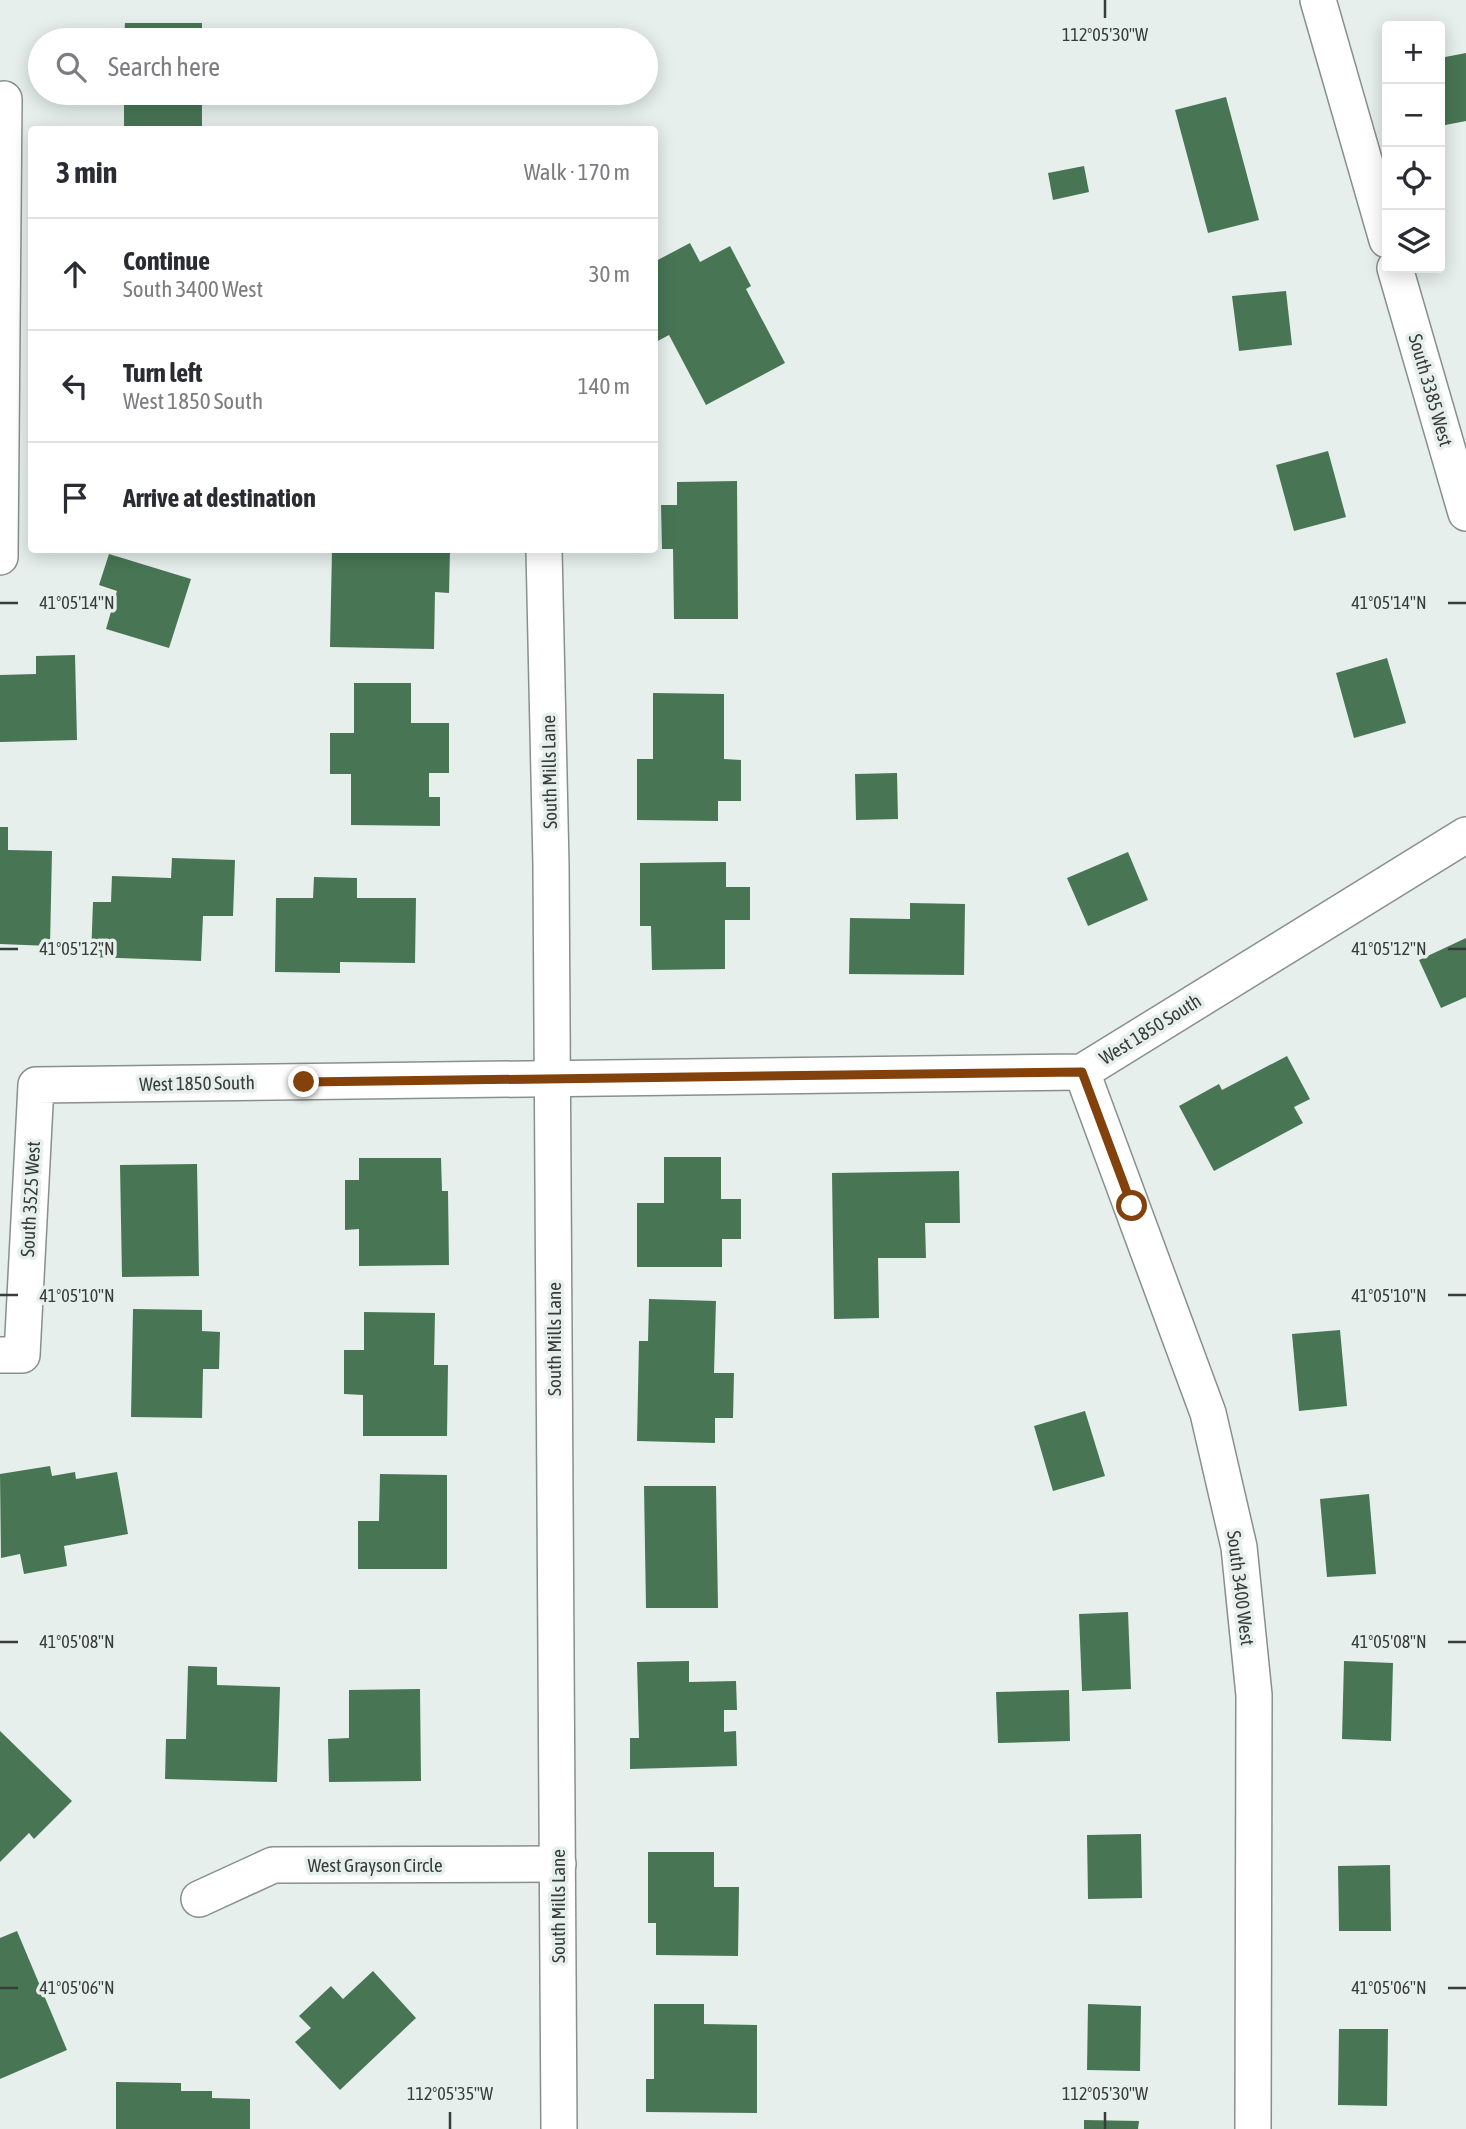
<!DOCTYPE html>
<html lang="en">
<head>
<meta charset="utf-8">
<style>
	body { margin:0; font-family:"Asap Condensed",sans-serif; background:#f2f2f3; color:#2b2b33 }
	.controls { position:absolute; right:21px; top:21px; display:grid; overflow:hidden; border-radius:7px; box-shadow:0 4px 18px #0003 }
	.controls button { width:63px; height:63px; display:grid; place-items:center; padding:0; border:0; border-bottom:2px solid #e1e1e2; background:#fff; color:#2b2b33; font:35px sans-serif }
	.stop { position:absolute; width:21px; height:21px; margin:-16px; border:5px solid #83420b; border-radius:50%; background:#fff }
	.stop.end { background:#83420b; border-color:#fff; box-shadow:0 2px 7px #0008 }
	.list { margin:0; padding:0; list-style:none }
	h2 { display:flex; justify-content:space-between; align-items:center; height:91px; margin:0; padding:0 28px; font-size:30px }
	h2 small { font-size:23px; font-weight:400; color:#7c7c81 }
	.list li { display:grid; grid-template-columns:46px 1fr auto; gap:21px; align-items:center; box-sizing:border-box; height:112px; padding:0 28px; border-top:2px solid #e1e1e2 }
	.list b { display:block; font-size:26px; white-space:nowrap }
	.list p { margin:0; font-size:23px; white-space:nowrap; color:#7c7c81 }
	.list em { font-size:23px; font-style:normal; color:#7c7c81 }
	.icon { flex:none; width:38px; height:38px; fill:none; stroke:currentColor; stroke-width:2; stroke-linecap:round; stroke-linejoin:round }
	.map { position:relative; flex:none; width:1466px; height:2129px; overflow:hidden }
	.search { position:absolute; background:#fff; box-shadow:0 4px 18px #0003; left:28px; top:28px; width:630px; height:77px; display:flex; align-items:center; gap:18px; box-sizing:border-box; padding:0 24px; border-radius:38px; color:#7c7c81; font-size:26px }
	.panel { position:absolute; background:#fff; box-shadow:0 4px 18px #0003; left:28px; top:126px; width:630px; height:427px; border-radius:7px }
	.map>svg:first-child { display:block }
	.building { fill:#487655 }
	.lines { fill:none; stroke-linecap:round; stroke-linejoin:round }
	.minor-casing { stroke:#88908e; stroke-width:38 }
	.minor { stroke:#fff; stroke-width:35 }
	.route { stroke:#83420b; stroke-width:9 }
	.ticks { fill:none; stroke:#383c3a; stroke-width:2.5 }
	.labels { text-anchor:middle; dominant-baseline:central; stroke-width:7; stroke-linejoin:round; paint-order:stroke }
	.street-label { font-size:19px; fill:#383c3a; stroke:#e6efec }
	.ticks-label { font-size:18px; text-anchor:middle; fill:#383c3a; stroke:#e6efec; stroke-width:7; stroke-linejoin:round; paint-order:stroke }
</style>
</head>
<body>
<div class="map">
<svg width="1466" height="2129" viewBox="0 0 1466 2129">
	<rect width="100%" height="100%" fill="#e6efec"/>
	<g class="building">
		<path d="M125,23H202V40H124Z"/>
		<path d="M1466,53V121L1440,126V58Z"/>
		<rect x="124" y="93" width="78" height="37"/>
		<path d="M1226,97L1259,220L1208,233L1175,110Z"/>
		<path d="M1084,166L1089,192L1053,200L1048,173Z"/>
		<path d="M690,243L700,262L730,246L751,286L746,289L785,363L706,405L669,335L654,343V262Z"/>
		<path d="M1286,291L1292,345L1239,351L1232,296Z"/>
		<path d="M1328,451L1346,517L1294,531L1276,465Z"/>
		<path d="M737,481L738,619H674L673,549H662L661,505H677V482Z"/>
		<path d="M332,550H450L449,593L435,592L434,649L330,647Z"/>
		<path d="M109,554L191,579L169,648L106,629L117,591L99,585Z"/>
		<path d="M75,655L77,740L0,742V675L36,674V656Z"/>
		<path d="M1387,658L1406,723L1354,738L1336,673Z"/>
		<path d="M354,683H411V723H449V773H429V797H440V826L351,825V774H330V733H354Z"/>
		<path d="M653,693L724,694V759L741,760V801H718V821L637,820V759H653Z"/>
		<path d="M897,773L898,819L856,820L855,774Z"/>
		<path d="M0,827H8V850L52,851L50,946L0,944Z"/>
		<path d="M1128,852L1148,900L1088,926L1067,878Z"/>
		<path d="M172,858L235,860L233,916H203L201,961L91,957L93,902H111L112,876L171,878Z"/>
		<path d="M726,862V887H750V920H725V969L652,970L651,926H640V863Z"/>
		<path d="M314,877L357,878V898H416L415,963L340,962V973L275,972L276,898H313Z"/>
		<path d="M910,903L965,904L964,975L849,974L850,918L910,919Z"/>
		<path d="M1466,938V997L1441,1008L1419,960Z"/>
		<path d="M1287,1056L1310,1099L1294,1107L1303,1123L1214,1171L1179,1106L1219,1084L1222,1090Z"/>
		<path d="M664,1157H721V1199H741V1239H722V1267H637V1203H664Z"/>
		<path d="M359,1158H441L442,1191H448L449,1265L359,1266V1229L345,1230V1180H359Z"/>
		<path d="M197,1164L199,1276L122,1277L120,1165Z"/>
		<path d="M959,1171L960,1223H925L926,1258H878L879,1318L834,1319L832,1173Z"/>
		<path d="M649,1299L716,1301L714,1373H734L733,1418H715V1443L637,1441L639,1341H648Z"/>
		<path d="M133,1309L202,1310V1331L220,1332L219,1369H203L202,1418L131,1417Z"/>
		<path d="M364,1312L435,1313L434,1365H448L447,1436H363V1395L344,1394V1350H364Z"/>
		<path d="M1340,1330L1347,1406L1299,1411L1292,1334Z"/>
		<path d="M1085,1411L1105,1476L1053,1491L1034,1426Z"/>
		<path d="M50,1466L52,1476L75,1472L76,1479L117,1472L128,1534L64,1546L67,1566L24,1574L20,1554L1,1558L0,1474Z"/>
		<path d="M380,1474L447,1475V1569H358V1521H379Z"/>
		<path d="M644,1486H716L718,1608H646Z"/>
		<path d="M1369,1494L1376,1574L1327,1577L1320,1499Z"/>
		<path d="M1128,1612L1131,1689L1082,1691L1079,1614Z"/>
		<path d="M689,1661V1682L736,1681L737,1710H724V1732L736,1731L737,1766L630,1769V1738H639L637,1662Z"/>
		<path d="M1344,1661L1393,1663L1391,1741L1342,1739Z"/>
		<path d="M188,1666L217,1667V1685L280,1687L277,1782L165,1779L166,1739H186Z"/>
		<path d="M420,1689L421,1781L329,1782L328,1739L349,1738V1690Z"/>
		<path d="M1069,1690L1070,1741L998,1743L996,1692Z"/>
		<path d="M0,1731L72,1801L34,1839L29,1833L0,1862Z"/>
		<path d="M1141,1834L1142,1898L1088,1899L1087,1835Z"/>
		<path d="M648,1852H714V1887H739L738,1956L656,1955V1923H648Z"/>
		<path d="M1390,1865L1391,1931H1339L1338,1866Z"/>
		<path d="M17,1931L67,2050L0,2079V1938Z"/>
		<path d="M373,1971L416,2018L340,2090L295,2042L311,2028L299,2016L331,1986L343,1999Z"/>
		<path d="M654,2004H704V2024L757,2025V2113L646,2112V2079H654Z"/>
		<path d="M1088,2004L1141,2006L1140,2071L1087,2070Z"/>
		<path d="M1339,2029H1388L1387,2106L1338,2105Z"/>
		<path d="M116,2082L181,2083V2091H212V2098L250,2099V2129H116Z"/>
		<path d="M1084,2120L1139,2121L1138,2129H1084Z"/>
	</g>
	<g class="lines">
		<defs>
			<g id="minor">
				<path d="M1318,0L1387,240"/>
				<path d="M1395,268L1466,513"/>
				<path d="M544,550L551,865L559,2129"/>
				<path d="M0,557L4,99"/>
				<path d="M1082,1072L1208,1413L1239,1547L1254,1695L1253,2129"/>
				<path d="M0,1355H22L36,1085L1082,1072L1466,835"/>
				<path d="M199,1899L273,1865L558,1864"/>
			</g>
		</defs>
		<use href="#minor" class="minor-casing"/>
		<use href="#minor" class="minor"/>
	</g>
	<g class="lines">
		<path class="route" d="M304,1082L1082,1072L1132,1206"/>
	</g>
	<path class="ticks" d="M1105,0V18M0,603H18M1448,603H1466M0,949H18M1448,949H1466M0,1295H18M1448,1295H1466M0,1642H18M1448,1642H1466M0,1988H18M1448,1988H1466M450,2112V2129M1105,2112V2129"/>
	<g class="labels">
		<g class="street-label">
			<text transform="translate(1431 390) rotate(74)">South 3385 West</text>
			<text transform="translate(549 772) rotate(-91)">South Mills Lane</text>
			<text transform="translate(1150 1029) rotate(-32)">West 1850 South</text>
			<text transform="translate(197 1083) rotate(-1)">West 1850 South</text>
			<text transform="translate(30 1199) rotate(-87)">South 3525 West</text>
			<text transform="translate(554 1339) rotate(-90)">South Mills Lane</text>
			<text transform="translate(1241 1588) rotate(83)">South 3400 West</text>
			<text x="375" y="1865">West Grayson Circle</text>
			<text transform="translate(558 1906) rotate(-90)">South Mills Lane</text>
		</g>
	</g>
	<g class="ticks-label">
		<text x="1105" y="41">112°05'30"W</text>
		<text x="77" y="609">41°05'14"N</text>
		<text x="1389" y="609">41°05'14"N</text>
		<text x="77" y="955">41°05'12"N</text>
		<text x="1389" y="955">41°05'12"N</text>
		<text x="77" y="1302">41°05'10"N</text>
		<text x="1389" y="1302">41°05'10"N</text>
		<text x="77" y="1648">41°05'08"N</text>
		<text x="1389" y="1648">41°05'08"N</text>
		<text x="77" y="1994">41°05'06"N</text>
		<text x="1389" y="1994">41°05'06"N</text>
		<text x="450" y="2100">112°05'35"W</text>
		<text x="1105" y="2100">112°05'30"W</text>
	</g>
</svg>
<div class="controls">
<button>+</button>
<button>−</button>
<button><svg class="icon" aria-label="locate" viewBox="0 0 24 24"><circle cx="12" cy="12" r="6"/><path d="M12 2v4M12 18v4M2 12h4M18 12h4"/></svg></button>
<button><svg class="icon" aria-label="layers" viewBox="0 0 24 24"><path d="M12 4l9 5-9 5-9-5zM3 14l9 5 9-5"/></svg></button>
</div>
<div class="stop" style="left:1132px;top:1206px"></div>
<div class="stop end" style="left:304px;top:1082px"></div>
<div class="search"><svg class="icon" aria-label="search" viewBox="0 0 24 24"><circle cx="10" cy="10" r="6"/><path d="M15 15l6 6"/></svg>Search here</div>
<section class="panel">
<h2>3 min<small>Walk · 170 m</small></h2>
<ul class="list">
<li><svg class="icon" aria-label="ahead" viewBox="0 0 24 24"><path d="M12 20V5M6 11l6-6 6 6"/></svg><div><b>Continue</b><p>South 3400 West</p></div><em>30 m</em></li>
<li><svg class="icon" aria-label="left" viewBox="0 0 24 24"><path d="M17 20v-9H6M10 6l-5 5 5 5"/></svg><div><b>Turn left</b><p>West 1850 South</p></div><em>140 m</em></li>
<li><svg class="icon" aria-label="arrive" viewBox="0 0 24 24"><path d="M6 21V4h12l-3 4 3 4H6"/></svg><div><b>Arrive at destination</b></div></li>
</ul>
</section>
</div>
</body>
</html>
